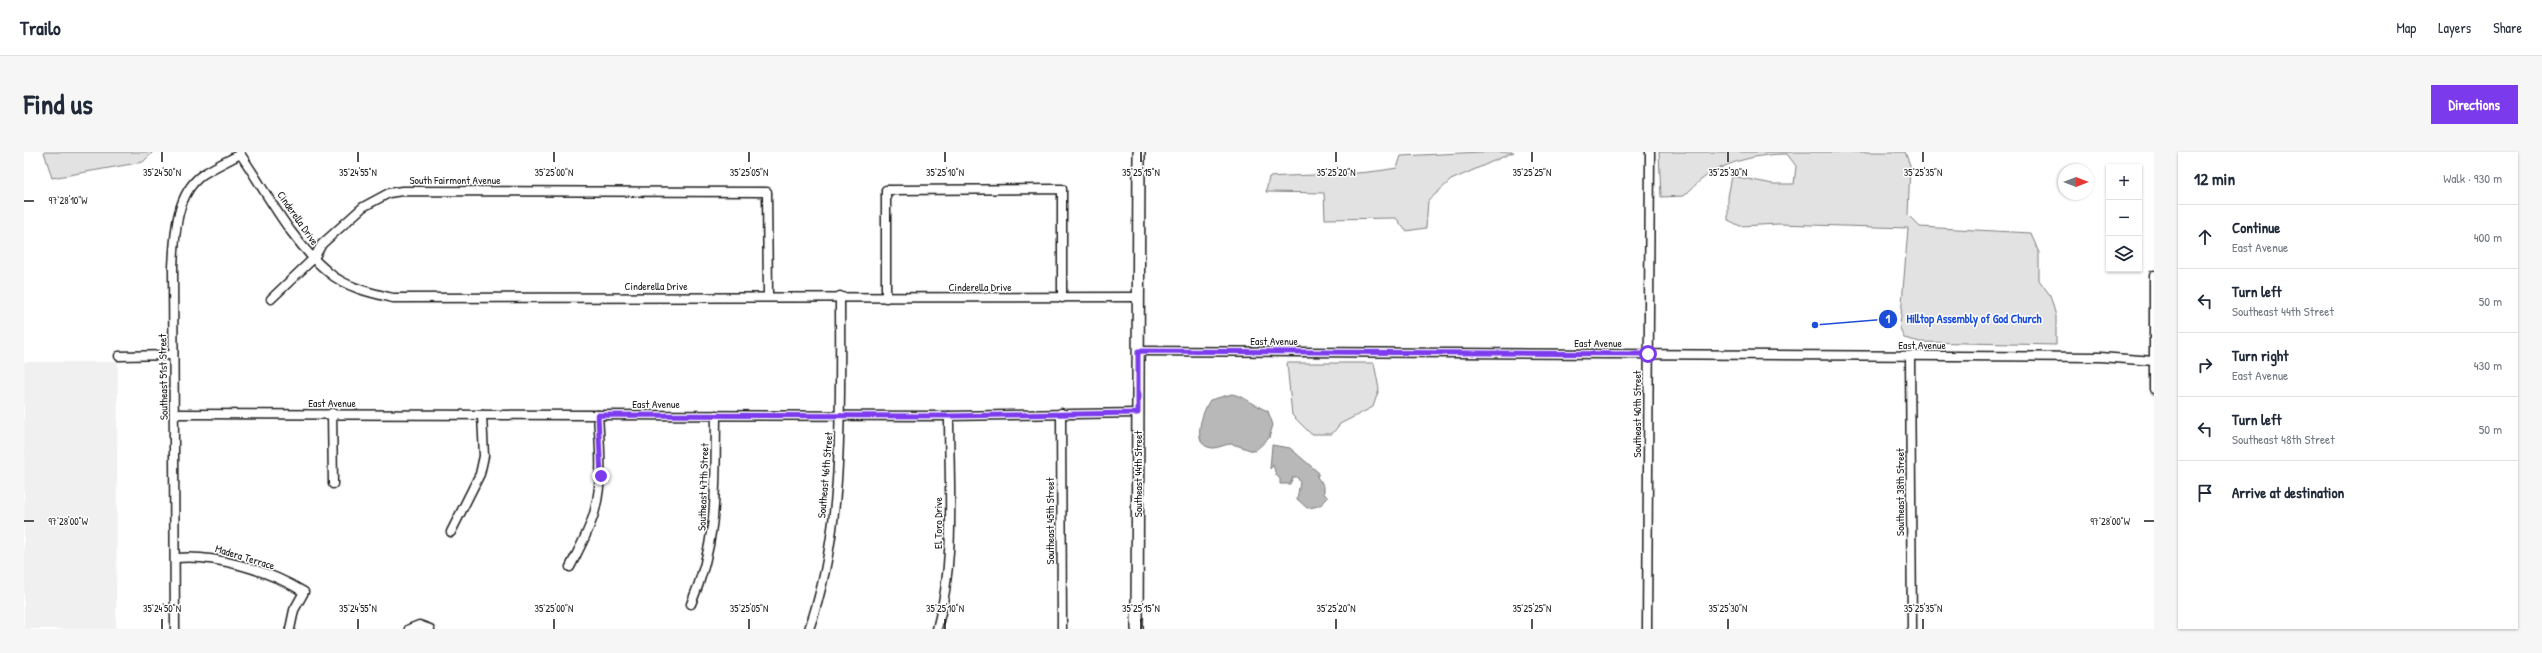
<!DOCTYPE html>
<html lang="en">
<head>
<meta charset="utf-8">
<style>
	body { margin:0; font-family:"Patrick Hand",sans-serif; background:#f6f6f7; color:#1f2937 }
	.controls { position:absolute; right:12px; top:12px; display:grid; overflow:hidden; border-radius:0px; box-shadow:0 1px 3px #0004 }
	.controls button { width:36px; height:36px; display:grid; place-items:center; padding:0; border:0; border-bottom:1px solid #e0e1e3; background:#fff; color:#1f2937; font:20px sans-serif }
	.compass { position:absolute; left:2034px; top:12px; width:36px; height:36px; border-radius:50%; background:#fff; box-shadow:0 1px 3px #0004; rotate:90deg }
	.stop { position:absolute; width:12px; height:12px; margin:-9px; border:3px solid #7c3aed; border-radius:50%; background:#fff }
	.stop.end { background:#7c3aed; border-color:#fff; box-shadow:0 1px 4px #0008 }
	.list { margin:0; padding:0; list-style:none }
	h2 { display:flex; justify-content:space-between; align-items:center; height:52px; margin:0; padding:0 16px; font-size:17px }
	h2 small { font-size:13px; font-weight:400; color:#747a83 }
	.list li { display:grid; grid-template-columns:26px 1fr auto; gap:12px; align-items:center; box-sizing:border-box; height:64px; padding:0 16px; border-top:1px solid #e0e1e3 }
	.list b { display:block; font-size:15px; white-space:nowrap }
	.list p { margin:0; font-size:13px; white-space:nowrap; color:#747a83 }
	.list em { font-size:13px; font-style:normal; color:#747a83 }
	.icon { flex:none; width:22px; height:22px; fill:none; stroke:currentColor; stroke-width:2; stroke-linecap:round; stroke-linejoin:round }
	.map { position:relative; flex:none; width:2130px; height:477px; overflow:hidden; border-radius:0px }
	header { display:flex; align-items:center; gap:24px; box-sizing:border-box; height:56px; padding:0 20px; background:#fff; border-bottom:1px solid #e0e1e3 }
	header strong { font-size:19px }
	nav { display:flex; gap:22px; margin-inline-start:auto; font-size:14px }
	.intro { display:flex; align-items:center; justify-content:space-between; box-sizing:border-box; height:96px; padding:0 24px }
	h1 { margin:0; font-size:28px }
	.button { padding:10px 18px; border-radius:0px; background:#7c3aed; color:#fff; font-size:14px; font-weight:700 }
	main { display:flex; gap:24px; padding:0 24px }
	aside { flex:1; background:#fff; border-radius:0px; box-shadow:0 1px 3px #0004 }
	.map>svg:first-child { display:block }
	.built { fill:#f0f0f0 }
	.green { fill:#e2e2e2; stroke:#7f7f7f }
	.water { fill:#b8b8b8; stroke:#7a7a7a }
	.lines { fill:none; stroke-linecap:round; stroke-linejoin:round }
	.minor-casing { stroke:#1c1c1c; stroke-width:11 }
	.major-casing { stroke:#1c1c1c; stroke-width:14 }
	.minor { stroke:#fff; stroke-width:8 }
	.major { stroke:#fff; stroke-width:11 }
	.route { stroke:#7c3aed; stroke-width:5 }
	.ticks { fill:none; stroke:#1c1c1c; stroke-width:1.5 }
	.labels { text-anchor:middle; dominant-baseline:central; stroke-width:3; stroke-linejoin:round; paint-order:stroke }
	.street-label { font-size:11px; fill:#1c1c1c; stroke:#fff }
	.ticks-label { font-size:10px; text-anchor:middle; fill:#1c1c1c; stroke:#fff; stroke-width:3; stroke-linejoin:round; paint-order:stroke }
	.leader { fill:none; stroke:#1d4ed8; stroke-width:1.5 }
	.callout-dot { fill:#1d4ed8; stroke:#fff; stroke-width:1.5 }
	.mark-label { font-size:12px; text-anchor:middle; font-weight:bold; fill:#fff }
	.callout-label { font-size:12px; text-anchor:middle; font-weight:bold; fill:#1d4ed8; stroke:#fff; stroke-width:3; stroke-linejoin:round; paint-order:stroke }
</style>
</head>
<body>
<header>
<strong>Trailo</strong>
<nav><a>Map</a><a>Layers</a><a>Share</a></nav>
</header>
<div class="intro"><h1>Find us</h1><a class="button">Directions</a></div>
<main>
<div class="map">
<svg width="2130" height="477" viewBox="0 0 2130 477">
	<rect width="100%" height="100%" fill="#fff"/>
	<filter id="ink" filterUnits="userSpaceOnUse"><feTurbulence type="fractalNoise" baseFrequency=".025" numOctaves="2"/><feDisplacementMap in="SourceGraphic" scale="8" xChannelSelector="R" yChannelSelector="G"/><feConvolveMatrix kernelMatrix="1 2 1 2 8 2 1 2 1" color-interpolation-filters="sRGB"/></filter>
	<g filter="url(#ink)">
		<path class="built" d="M0,210H94L92,477H0Z"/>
		<g class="green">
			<path d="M20,0H129L119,10L28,26Z"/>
			<path d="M1457,0H1490L1427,28L1404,49L1402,76L1382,79L1372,66L1301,67L1300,41L1242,40L1245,25C1288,22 1330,24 1373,16L1377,4Z"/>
			<path d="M1635,0H1881L1886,13L1884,63L1896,75L2007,81L2015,101V128L2026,143L2032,164V193L1896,190L1880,186L1876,176L1884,76L1755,72L1716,74L1704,68V45L1708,24L1749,32H1770L1772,14L1763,2C1736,2 1703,9 1681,25C1673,30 1667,38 1660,44L1637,45Z"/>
			<path d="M1263,211H1350L1355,237L1349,255L1316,272L1308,282H1287L1268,263Z"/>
		</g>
		<g class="water">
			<path d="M1208,242C1222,245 1231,254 1244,259L1249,273L1245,286L1231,299C1223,298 1215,293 1207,292C1201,292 1195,296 1189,296C1165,295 1179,258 1186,248Z"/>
			<path d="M1248,293L1266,296L1295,321L1293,325L1300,334V342L1304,345C1298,354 1293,355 1283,356L1273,347L1276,330L1273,325H1269L1266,332H1256V327L1252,323L1249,313L1246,317Z"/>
		</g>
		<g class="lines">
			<defs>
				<g id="minor">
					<path d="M215,0C243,41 266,88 304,120C321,135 347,141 369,146L1114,145"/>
					<path d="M2130,123V237"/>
					<path d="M862,146V38L1038,37V146"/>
					<path d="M247,147L290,106L298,92L339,55L365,41L378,39L743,40L744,144"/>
					<path d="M1114,199L2076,205L2130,209"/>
					<path d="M95,204L149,203"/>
					<path d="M1886,204L1888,477"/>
					<path d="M308,261L309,332"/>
					<path d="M1037,261L1038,477"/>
					<path d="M151,262L925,264L1114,261"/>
					<path d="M427,380L456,322L460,304L458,263"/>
					<path d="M152,406C191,402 246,419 280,440L270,458L266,477"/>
					<path d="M546,415C555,397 566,378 571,358C579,327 576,295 574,263"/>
					<path d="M667,452C695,387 691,333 692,263"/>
					<path d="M151,477L149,115C151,84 151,43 178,23C190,15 204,9 216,2"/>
					<path d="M385,477L395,473L406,477"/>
					<path d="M785,477C821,376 816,251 816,144"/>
					<path d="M913,477C932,409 925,334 925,264"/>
					<path d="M1623,477L1626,0"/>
				</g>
				<path id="major" d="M1113,477L1115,0"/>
			</defs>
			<use href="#minor" class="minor-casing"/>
			<use href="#major" class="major-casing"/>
			<use href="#minor" class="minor"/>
			<use href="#major" class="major"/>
		</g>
	</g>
	<g class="lines" filter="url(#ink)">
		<path class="route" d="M577,324L574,263L925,264L1114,261V199L1624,202"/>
	</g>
	<path class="ticks" d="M138,0V10M334,0V10M530,0V10M725,0V10M921,0V10M1117,0V10M1312,0V10M1508,0V10M1704,0V10M1899,0V10M0,49H10M0,369H10M2120,369H2130M138,467V477M334,467V477M530,467V477M725,467V477M921,467V477M1117,467V477M1312,467V477M1508,467V477M1704,467V477M1899,467V477"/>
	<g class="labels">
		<g class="street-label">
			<text x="431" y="28">South Fairmont Avenue</text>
			<text transform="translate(274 66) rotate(55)">Cinderella Drive</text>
			<text x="632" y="134">Cinderella Drive</text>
			<text x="956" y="135">Cinderella Drive</text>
			<text x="1250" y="189">East Avenue</text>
			<text x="1574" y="191">East Avenue</text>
			<text x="1898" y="193">East Avenue</text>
			<text transform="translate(139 225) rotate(-91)">Southeast 51st Street</text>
			<text x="308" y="251">East Avenue</text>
			<text x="632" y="252">East Avenue</text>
			<text transform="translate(1613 262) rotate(-90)">Southeast 40th Street</text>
			<text transform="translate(1114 322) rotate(-90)">Southeast 44th Street</text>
			<text transform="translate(801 323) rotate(-85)">Southeast 46th Street</text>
			<text transform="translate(679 335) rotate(-88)">Southeast 47th Street</text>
			<text transform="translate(1876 340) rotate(-90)">Southeast 38th Street</text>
			<text transform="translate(1026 369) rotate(-90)">Southeast 45th Street</text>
			<text transform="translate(914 371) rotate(-90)">El Toro Drive</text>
			<text transform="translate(221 405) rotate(17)">Madera Terrace</text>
		</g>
	</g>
	<g class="ticks-label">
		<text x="138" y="24">35°24'50"N</text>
		<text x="334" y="24">35°24'55"N</text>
		<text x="530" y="24">35°25'00"N</text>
		<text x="725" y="24">35°25'05"N</text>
		<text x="921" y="24">35°25'10"N</text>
		<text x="1117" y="24">35°25'15"N</text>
		<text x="1312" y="24">35°25'20"N</text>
		<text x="1508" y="24">35°25'25"N</text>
		<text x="1704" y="24">35°25'30"N</text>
		<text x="1899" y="24">35°25'35"N</text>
		<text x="44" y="52">97°28'10"W</text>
		<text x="2086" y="373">97°28'00"W</text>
		<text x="44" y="373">97°28'00"W</text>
		<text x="138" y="460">35°24'50"N</text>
		<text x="334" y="460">35°24'55"N</text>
		<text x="530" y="460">35°25'00"N</text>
		<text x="725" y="460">35°25'05"N</text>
		<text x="921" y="460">35°25'10"N</text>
		<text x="1117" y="460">35°25'15"N</text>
		<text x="1312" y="460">35°25'20"N</text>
		<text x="1508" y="460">35°25'25"N</text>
		<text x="1704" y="460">35°25'30"N</text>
		<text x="1899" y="460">35°25'35"N</text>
	</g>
	<path class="leader" d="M1791 173L1864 167"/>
	<g class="callout-dot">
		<circle cx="1791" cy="173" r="4"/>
		<circle cx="1864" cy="167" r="10"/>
	</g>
	<g class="mark-label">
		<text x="1864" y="171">1</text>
	</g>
	<g class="callout-label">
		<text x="1950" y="171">Hilltop Assembly of God Church</text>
	</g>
</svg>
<div class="controls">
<button>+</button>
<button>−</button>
<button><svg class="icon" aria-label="layers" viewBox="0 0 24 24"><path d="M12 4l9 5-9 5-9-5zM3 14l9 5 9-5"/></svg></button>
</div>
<svg class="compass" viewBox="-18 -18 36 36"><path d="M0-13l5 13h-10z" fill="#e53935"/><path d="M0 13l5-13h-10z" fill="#747a83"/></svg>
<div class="stop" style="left:1624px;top:202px"></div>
<div class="stop end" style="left:577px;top:324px"></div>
</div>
<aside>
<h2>12 min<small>Walk · 930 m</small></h2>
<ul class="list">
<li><svg class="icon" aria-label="ahead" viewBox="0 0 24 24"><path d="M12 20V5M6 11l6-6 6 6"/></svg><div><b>Continue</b><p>East Avenue</p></div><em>400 m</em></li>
<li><svg class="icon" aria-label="left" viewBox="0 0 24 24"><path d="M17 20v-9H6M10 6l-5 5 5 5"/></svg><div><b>Turn left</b><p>Southeast 44th Street</p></div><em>50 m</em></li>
<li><svg class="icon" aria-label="right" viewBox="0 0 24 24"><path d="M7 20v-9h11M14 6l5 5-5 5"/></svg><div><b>Turn right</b><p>East Avenue</p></div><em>430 m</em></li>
<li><svg class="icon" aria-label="left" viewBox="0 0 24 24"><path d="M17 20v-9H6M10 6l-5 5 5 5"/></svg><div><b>Turn left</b><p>Southeast 48th Street</p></div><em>50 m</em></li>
<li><svg class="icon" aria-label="arrive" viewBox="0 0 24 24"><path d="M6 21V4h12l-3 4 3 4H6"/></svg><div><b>Arrive at destination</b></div></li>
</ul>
</aside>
</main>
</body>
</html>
